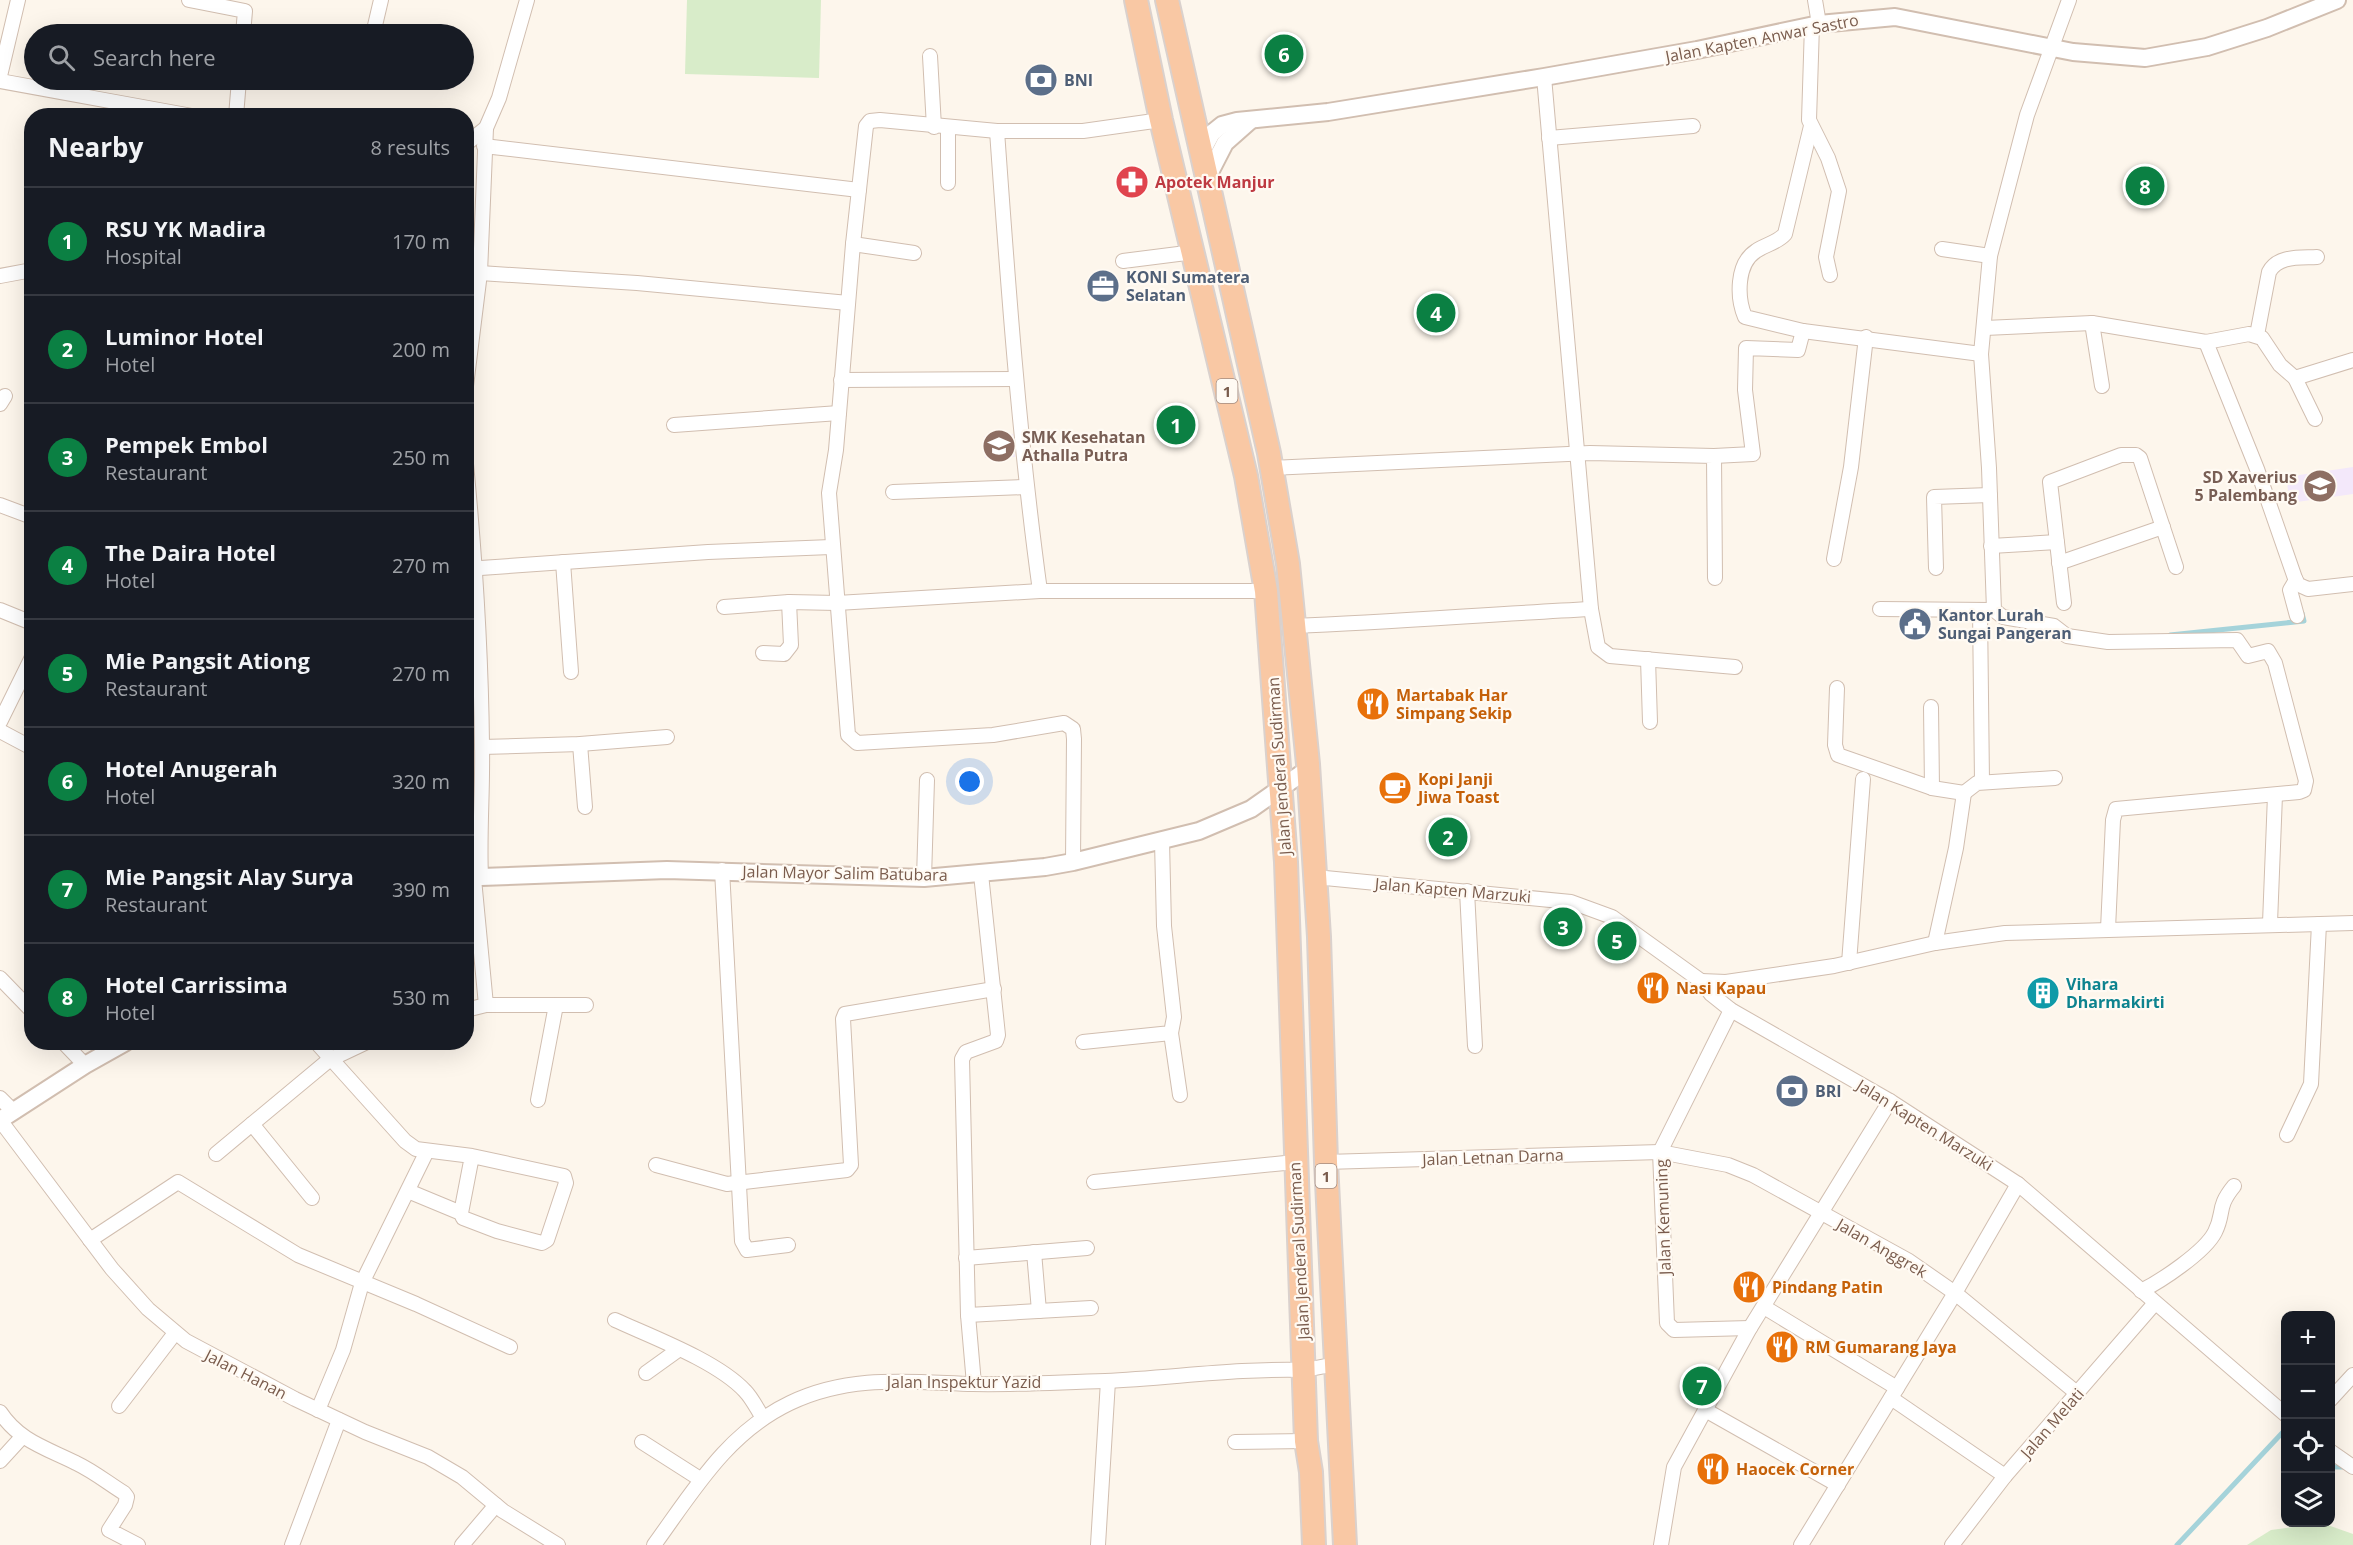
<!DOCTYPE html>
<html lang="en">
<head>
<meta charset="utf-8">
<style>
	body { margin:0; font-family:"Open Sans",sans-serif; background:#242831; color:#f1f3f6 }
	.controls { position:absolute; right:18px; bottom:18px; display:grid; overflow:hidden; border-radius:12px; box-shadow:0 6px 24px #0002 }
	.controls button { width:54px; height:54px; display:grid; place-items:center; padding:0; border:0; border-bottom:2px solid #363941; background:#171b24; color:#f1f3f6; font:30px sans-serif }
	.you { position:absolute; left:970px; top:782px; width:21px; height:21px; margin:-15px; border:4px solid #fff; border-radius:50%; background:#1a73e8; box-shadow:0 0 0 9px #1a73e833 }
	.badge { display:grid; place-items:center; width:39px; height:39px; border-radius:50%; background:#0b8043; color:#fff; font-size:20px; font-weight:700 }
	.pin { position:absolute; translate:-50% -50%; border:3px solid #fff; box-shadow:0 2px 6px #0006 }
	.list { margin:0; padding:0; list-style:none }
	h2 { display:flex; justify-content:space-between; align-items:center; height:78px; margin:0; padding:0 24px; font-size:26px }
	h2 small { font-size:20px; font-weight:400; color:#9ea1a6 }
	.list li { display:grid; grid-template-columns:39px 1fr auto; gap:18px; align-items:center; box-sizing:border-box; height:108px; padding:0 24px; border-top:2px solid #363941 }
	.list b { display:block; font-size:22px; white-space:nowrap }
	.list p { margin:0; font-size:20px; white-space:nowrap; color:#9ea1a6 }
	.list em { font-size:20px; font-style:normal; color:#9ea1a6 }
	.icon { flex:none; width:33px; height:33px; fill:none; stroke:currentColor; stroke-width:2; stroke-linecap:round; stroke-linejoin:round }
	.map { position:relative; flex:none; width:2353px; height:1545px; overflow:hidden }
	.search { position:absolute; background:#171b24; box-shadow:0 6px 24px #0002; left:24px; top:24px; width:450px; height:66px; display:flex; align-items:center; gap:15px; box-sizing:border-box; padding:0 21px; border-radius:33px; color:#9ea1a6; font-size:22px }
	.panel { position:absolute; background:#171b24; box-shadow:0 6px 24px #0002; left:24px; top:108px; width:450px; height:942px; border-radius:24px }
	.map>svg:first-child { display:block }
	.education { fill:#f3e8fa }
	.green { fill:#d8ecc9 }
	.lines { fill:none; stroke-linecap:round; stroke-linejoin:round }
	.stream { stroke:#a5d3da; stroke-width:5 }
	.minor-casing { stroke:#d1beb0; stroke-width:16 }
	.tertiary-casing { stroke:#d1beb0; stroke-width:20 }
	.trunk-casing { stroke:#dad1cd; stroke-width:26 }
	.minor { stroke:#fff; stroke-width:14 }
	.tertiary { stroke:#fff; stroke-width:16 }
	.trunk { stroke:#f9c8a4; stroke-width:22 }
	.labels { text-anchor:middle; dominant-baseline:central; stroke-width:4.5; stroke-linejoin:round; paint-order:stroke }
	.shield { fill:#fffaf3; stroke:#a28b7f; stroke-width:1.5 }
	.shield-label { font-size:15px; font-weight:bold; fill:#7a5c4d }
	.street-label { font-size:16px; fill:#7a5c4d; stroke:#fffaf3 }
	.service-label { font-size:16px; font-weight:bold; fill:#4e5e75; stroke:#fffaf3; text-anchor:start }
	.health-label { font-size:16px; font-weight:bold; fill:#be3a42; stroke:#fffaf3; text-anchor:start }
	.education-label { font-size:16px; font-weight:bold; fill:#785e54; stroke:#fffaf3; text-anchor:start }
	.food-label { font-size:16px; font-weight:bold; fill:#c56008; stroke:#fffaf3; text-anchor:start }
	.culture-label { font-size:16px; font-weight:bold; fill:#0d838f; stroke:#fffaf3; text-anchor:start }
</style>
</head>
<body>
<div class="map">
<svg width="2353" height="1545" viewBox="0 0 2353 1545">
	<rect width="100%" height="100%" fill="#fdf6ec"/>
	<g class="education">
		<path d="M1013,434L1015,457L985,458L984,436Z"/>
		<path d="M2353,467V494L2290,503L2286,477Z"/>
	</g>
	<g class="green">
		<path d="M687,0H821L819,78L685,74Z"/>
		<path d="M2322,1523L2353,1534V1545H2247L2271,1530Z"/>
	</g>
	<g class="lines">
		<g class="stream">
			<path d="M2170,635L2304,621L2302,613"/>
			<path d="M2330,1467H2347"/>
			<path d="M2177,1545L2283,1432L2286,1435"/>
		</g>
		<defs>
			<g id="minor">
				<path d="M189,0L245,11L243,34"/>
				<path d="M1815,0L1819,24"/>
				<path d="M2069,0L2027,115L1990,256L1981,354L1989,468L1994,610L2003,617L2054,626L2067,636L2108,642L2237,640L2248,656L2268,651L2275,663L2306,781L2304,790L2299,792L2116,809L2113,820L2108,929"/>
				<path d="M1812,25L1809,120L1828,158L1839,191L1826,257L1830,275"/>
				<path d="M373,34L381,0"/>
				<path d="M930,56L934,127"/>
				<path d="M0,76L18,0"/>
				<path d="M1544,77L1591,609L1598,647L1610,656L1735,667"/>
				<path d="M0,81L192,116"/>
				<path d="M236,116L239,80"/>
				<path d="M1811,126L1785,234C1777,243 1766,244 1756,251C1736,264 1737,298 1745,317L1803,331L1981,354"/>
				<path d="M997,131C1008,285 1019,438 1040,591"/>
				<path d="M1549,138L1693,126"/>
				<path d="M466,144L486,128L499,98L527,0"/>
				<path d="M484,146L859,190"/>
				<path d="M948,183V128"/>
				<path d="M853,244L914,253"/>
				<path d="M1942,249L1990,256"/>
				<path d="M1123,261L1194,252"/>
				<path d="M480,273L637,283L848,303"/>
				<path d="M0,276L32,270"/>
				<path d="M2092,323L2102,386"/>
				<path d="M1985,328L2092,323L2206,342L2249,334L2262,338L2280,365L2295,378L2353,360"/>
				<path d="M2257,335L2269,272C2278,255 2300,258 2317,257"/>
				<path d="M2206,342L2257,469L2297,584L2308,589L2353,584"/>
				<path d="M2295,378L2315,419"/>
				<path d="M841,380L1015,379"/>
				<path d="M466,386L480,273L486,128"/>
				<path d="M0,404L5,396"/>
				<path d="M674,425L839,413"/>
				<path d="M1714,456L1753,454L1745,390L1746,348L1798,350L1803,331"/>
				<path d="M466,464C475,557 481,651 482,745C483,790 479,833 481,877"/>
				<path d="M1271,468L1590,453L1714,456L1715,578"/>
				<path d="M893,492L1026,487"/>
				<path d="M0,505L32,517"/>
				<path d="M1991,546L2057,542"/>
				<path d="M1834,559L1851,467L1866,337"/>
				<path d="M563,562L571,672"/>
				<path d="M2059,563L2163,527"/>
				<path d="M1936,568L1934,497L1990,495"/>
				<path d="M466,569L708,552L831,547"/>
				<path d="M2296,580L2290,590L2297,616"/>
				<path d="M2064,603L2050,482L2121,455H2136L2140,458L2176,567"/>
				<path d="M724,607L789,602L837,603L1040,591H1266"/>
				<path d="M1880,609L1989,610"/>
				<path d="M0,610L32,623"/>
				<path d="M1980,610L1982,782"/>
				<path d="M1295,626C1394,622 1492,614 1591,609"/>
				<path d="M763,653L784,654L791,645L789,602"/>
				<path d="M1648,659L1650,722"/>
				<path d="M1837,688L1835,745L1838,755L1932,788L1964,793L1956,848L1935,943"/>
				<path d="M1931,707L1932,788"/>
				<path d="M0,722L32,657"/>
				<path d="M0,731L32,748"/>
				<path d="M580,744L585,807"/>
				<path d="M482,747L580,744L667,737"/>
				<path d="M1964,793L1977,783L2055,778"/>
				<path d="M1073,862L1074,739L1073,729L1064,723L993,735L857,743L848,735L829,493L836,450L853,244L866,126L870,121L880,120L997,131H1083L1161,120"/>
				<path d="M722,870L742,1241L747,1250L788,1245"/>
				<path d="M1315,877L1571,902L1612,917L1701,981L1711,994L1731,1010L1890,1101L2018,1184L2286,1415"/>
				<path d="M924,878L927,780"/>
				<path d="M474,879L486,1005"/>
				<path d="M1467,891L1475,1046"/>
				<path d="M2270,923L2275,795"/>
				<path d="M1849,963L1863,779"/>
				<path d="M0,978L32,1011"/>
				<path d="M1701,981L1726,982L1834,966L1935,943L2005,933L2353,923"/>
				<path d="M466,1010L486,1005H586"/>
				<path d="M1731,1010L1660,1152L1667,1323L1674,1330L1750,1328"/>
				<path d="M1171,1033L1180,1095"/>
				<path d="M63,1042L85,1065"/>
				<path d="M316,1042L405,1141L416,1149L472,1156L564,1176L566,1183L547,1240L542,1243L497,1231L463,1218L461,1213L472,1156"/>
				<path d="M1083,1042L1171,1033L1174,1017L1164,926L1162,841"/>
				<path d="M0,1098L13,1111"/>
				<path d="M538,1100L556,1005"/>
				<path d="M0,1120L112,1269L148,1309L186,1341L295,1399L365,1432L428,1457L462,1477L503,1511L558,1545"/>
				<path d="M252,1124L312,1198"/>
				<path d="M2287,1135L2311,1084L2319,924"/>
				<path d="M216,1154L329,1060L367,1042"/>
				<path d="M1326,1162L1660,1152L1728,1165L1753,1175L1909,1261L1955,1293L2078,1394"/>
				<path d="M656,1165L727,1184L847,1170L851,1165L843,1019L845,1014L994,989"/>
				<path d="M1094,1182L1295,1162"/>
				<path d="M408,1191L461,1213"/>
				<path d="M90,1240L178,1182L298,1255L416,1304L510,1347"/>
				<path d="M1034,1252L1039,1311"/>
				<path d="M966,1258L1087,1248"/>
				<path d="M2141,1291C2161,1281 2205,1252 2215,1232C2225,1212 2216,1208 2234,1186"/>
				<path d="M1764,1307L1897,1388"/>
				<path d="M968,1315L1091,1308"/>
				<path d="M615,1320C652,1337 717,1361 745,1391C752,1398 757,1409 763,1418"/>
				<path d="M646,1373L678,1350"/>
				<path d="M974,1384L968,1315L962,1059L966,1052L996,1041L998,1035L981,874"/>
				<path d="M1891,1398L2005,1476"/>
				<path d="M2330,1400L2353,1375"/>
				<path d="M119,1406L175,1333"/>
				<path d="M318,1410L343,1350L362,1283L427,1151"/>
				<path d="M1707,1411L1838,1485"/>
				<path d="M0,1412C19,1441 46,1448 76,1463C93,1471 108,1483 124,1493L127,1497L125,1505L109,1530L138,1545"/>
				<path d="M642,1442L700,1479"/>
				<path d="M1235,1442L1306,1441"/>
				<path d="M2330,1451L2353,1467"/>
				<path d="M0,1461L22,1437"/>
				<path d="M292,1545L339,1420"/>
				<path d="M462,1545L496,1505"/>
				<path d="M654,1545C694,1490 727,1433 790,1403C850,1374 910,1382 973,1384C1017,1385 1062,1382 1105,1381C1172,1378 1239,1368 1305,1370L1336,1364"/>
				<path d="M1098,1545L1108,1381"/>
				<path d="M1661,1545L1674,1467L1750,1328L1890,1101"/>
				<path d="M1801,1545L1955,1293L2018,1184"/>
				<path d="M1952,1545L2005,1476L2155,1303"/>
			</g>
			<g id="tertiary">
				<path d="M1200,155L1212,133L1222,125L1237,121L1328,112L1544,77L1697,50L1819,24L1895,17L2073,52L2145,58L2207,47L2267,28L2337,0"/>
				<path d="M1206,180L1225,143L1251,120"/>
				<path d="M466,880L481,877L667,870L924,878L1045,867L1073,862L1199,831L1251,809L1308,769"/>
				<path d="M0,1120L85,1065L126,1042"/>
			</g>
			<g id="trunk">
				<path d="M1136,0L1161,120L1246,476L1266,591L1286,862L1306,1441L1311,1472L1314,1545"/>
				<path d="M1167,0L1269,453L1288,564L1308,764L1319,937L1326,1162L1345,1545"/>
			</g>
		</defs>
		<use href="#minor" class="minor-casing"/>
		<use href="#tertiary" class="tertiary-casing"/>
		<use href="#trunk" class="trunk-casing"/>
		<use href="#minor" class="minor"/>
		<use href="#tertiary" class="tertiary"/>
		<use href="#trunk" class="trunk"/>
	</g>
	<defs>
		<symbol id="bank-disc" viewBox="-11 -11 22 22"><circle r="9.5" fill="#5c6f8a" stroke="#fffaf3"/><path d="M-6-4H6V4H-6ZM0-2.3a2.3 2.3 0 1 0 0 4.6a2.3 2.3 0 1 0 0-4.6Z" fill="#fff"/></symbol>
		<symbol id="pharmacy-disc" viewBox="-11 -11 22 22"><circle r="9.5" fill="#e0444e" stroke="#fffaf3"/><path d="M-2-6h4v4h4v4h-4v4h-4v-4h-4v-4h4Z" fill="#fff"/></symbol>
		<symbol id="office-disc" viewBox="-11 -11 22 22"><circle r="9.5" fill="#5c6f8a" stroke="#fffaf3"/><path d="M-6-3h4V-5.5h4V-3h4V5H-6ZM-1-4.5V-3h2v-1.5ZM-6 0V1H6V0Z" fill="#fff"/></symbol>
		<symbol id="school-disc" viewBox="-11 -11 22 22"><circle r="9.5" fill="#8d6e63" stroke="#fffaf3"/><path d="M0-5L7-2L0 1L-7-2ZM-4 1L0 2.5L4 1V4Q0 6-4 4Z" fill="#fff"/></symbol>
		<symbol id="civic-disc" viewBox="-11 -11 22 22"><circle r="9.5" fill="#5c6f8a" stroke="#fffaf3"/><path d="M-.6-6.5H3V-4.5H.6V-3L4-1V1h2V6H-6V1h2V-1L-.6-3ZM-1.2 2.5V6h2.4V2.5Z" fill="#fff"/></symbol>
		<symbol id="restaurant-disc" viewBox="-11 -11 22 22"><circle r="9.5" fill="#e8710a" stroke="#fffaf3"/><path d="M-5-6h1v4h1v-4h1v4h1v-4h1v5L-1.5 .5V6h-2V.5L-5-1ZM5-6V6H3V1.5H1.5Q1.5-4 5-6Z" fill="#fff"/></symbol>
		<symbol id="cafe-disc" viewBox="-11 -11 22 22"><circle r="9.5" fill="#e8710a" stroke="#fffaf3"/><path d="M-5.5-4.5H6V0H3Q3 3.5 0 3.5H-2.5Q-5.5 3.5-5.5 0ZM3-3.2v2h1.7v-2ZM-6 4.5H4V6H-6Z" fill="#fff"/></symbol>
		<symbol id="building-disc" viewBox="-11 -11 22 22"><circle r="9.5" fill="#0f9aa8" stroke="#fffaf3"/><path d="M-4-6H4V6H1V3H-1V6H-4ZM-2.5-4.3h1.7v1.8h-1.7ZM.8-4.3h1.7v1.8H.8ZM-2.5-1h1.7V.8h-1.7ZM.8-1h1.7V.8H.8Z" fill="#fff"/></symbol>
	</defs>
	<g fill-rule="evenodd">
		<use href="#bank-disc" x="1022" y="61" width="38" height="38"/>
		<use href="#pharmacy-disc" x="1113" y="163" width="38" height="38"/>
		<use href="#office-disc" x="1084" y="267" width="38" height="38"/>
		<use href="#school-disc" x="980" y="427" width="38" height="38"/>
		<use href="#school-disc" x="2301" y="467" width="38" height="38"/>
		<use href="#civic-disc" x="1896" y="605" width="38" height="38"/>
		<use href="#restaurant-disc" x="1354" y="685" width="38" height="38"/>
		<use href="#cafe-disc" x="1376" y="769" width="38" height="38"/>
		<use href="#restaurant-disc" x="1634" y="969" width="38" height="38"/>
		<use href="#building-disc" x="2024" y="974" width="38" height="38"/>
		<use href="#bank-disc" x="1773" y="1072" width="38" height="38"/>
		<use href="#restaurant-disc" x="1730" y="1268" width="38" height="38"/>
		<use href="#restaurant-disc" x="1763" y="1328" width="38" height="38"/>
		<use href="#restaurant-disc" x="1694" y="1450" width="38" height="38"/>
	</g>
	<g class="labels">
		<g class="shield">
			<rect x="1216.5" y="379" width="21" height="24" rx="4.5"/>
			<rect x="1315.5" y="1164" width="21" height="24" rx="4.5"/>
		</g>
		<g class="shield-label">
			<text x="1227" y="391">1</text>
			<text x="1326" y="1176">1</text>
		</g>
		<g class="street-label">
			<text transform="translate(1762 38) rotate(-11)">Jalan Kapten Anwar Sastro</text>
			<text transform="translate(1279 766) rotate(-94)">Jalan Jenderal Sudirman</text>
			<text transform="translate(845 873) rotate(1)">Jalan Mayor Salim Batubara</text>
			<text transform="translate(1453 890) rotate(5)">Jalan Kapten Marzuki</text>
			<text transform="translate(1925 1125) rotate(32)">Jalan Kapten Marzuki</text>
			<text transform="translate(1493 1157) rotate(-2)">Jalan Letnan Darna</text>
			<text transform="translate(1663 1217) rotate(-92)">Jalan Kemuning</text>
			<text transform="translate(1882 1248) rotate(30)">Jalan Anggrek</text>
			<text transform="translate(1299 1251) rotate(-93)">Jalan Jenderal Sudirman</text>
			<text transform="translate(246 1374) rotate(27)">Jalan Hanan</text>
			<text x="964" y="1382">Jalan Inspektur Yazid</text>
			<text transform="translate(2052 1423) rotate(-49)">Jalan Melati</text>
		</g>
		<g class="service-label">
			<text x="1064" y="80">BNI</text>
			<text x="1126" y="277">KONI Sumatera<tspan x="1126" dy="18">Selatan</tspan></text>
			<text x="1938" y="615">Kantor Lurah<tspan x="1938" dy="18">Sungai Pangeran</tspan></text>
			<text x="1815" y="1091">BRI</text>
		</g>
		<g class="health-label">
			<text x="1155" y="182">Apotek Manjur</text>
		</g>
		<g class="education-label">
			<text x="1022" y="437">SMK Kesehatan<tspan x="1022" dy="18">Athalla Putra</tspan></text>
			<text x="2297" y="477" text-anchor="end">SD Xaverius<tspan x="2297" dy="18">5 Palembang</tspan></text>
		</g>
		<g class="food-label">
			<text x="1396" y="695">Martabak Har<tspan x="1396" dy="18">Simpang Sekip</tspan></text>
			<text x="1418" y="779">Kopi Janji<tspan x="1418" dy="18">Jiwa Toast</tspan></text>
			<text x="1676" y="988">Nasi Kapau</text>
			<text x="1772" y="1287">Pindang Patin</text>
			<text x="1805" y="1347">RM Gumarang Jaya</text>
			<text x="1736" y="1469">Haocek Corner</text>
		</g>
		<g class="culture-label">
			<text x="2066" y="984">Vihara<tspan x="2066" dy="18">Dharmakirti</tspan></text>
		</g>
	</g>
</svg>
<div class="controls">
<button>+</button>
<button>−</button>
<button><svg class="icon" aria-label="locate" viewBox="0 0 24 24"><circle cx="12" cy="12" r="6"/><path d="M12 2v4M12 18v4M2 12h4M18 12h4"/></svg></button>
<button><svg class="icon" aria-label="layers" viewBox="0 0 24 24"><path d="M12 4l9 5-9 5-9-5zM3 14l9 5 9-5"/></svg></button>
</div>
<div class="you"></div>
<div class="pin badge" style="left:1176px;top:425px">1</div>
<div class="pin badge" style="left:1448px;top:837px">2</div>
<div class="pin badge" style="left:1563px;top:927px">3</div>
<div class="pin badge" style="left:1436px;top:313px">4</div>
<div class="pin badge" style="left:1617px;top:941px">5</div>
<div class="pin badge" style="left:1284px;top:54px">6</div>
<div class="pin badge" style="left:1702px;top:1386px">7</div>
<div class="pin badge" style="left:2145px;top:186px">8</div>
<div class="search"><svg class="icon" aria-label="search" viewBox="0 0 24 24"><circle cx="10" cy="10" r="6"/><path d="M15 15l6 6"/></svg>Search here</div>
<section class="panel">
<h2>Nearby<small>8 results</small></h2>
<ul class="list">
<li><span class="badge">1</span><div><b>RSU YK Madira</b><p>Hospital</p></div><em>170 m</em></li>
<li><span class="badge">2</span><div><b>Luminor Hotel</b><p>Hotel</p></div><em>200 m</em></li>
<li><span class="badge">3</span><div><b>Pempek Embol</b><p>Restaurant</p></div><em>250 m</em></li>
<li><span class="badge">4</span><div><b>The Daira Hotel</b><p>Hotel</p></div><em>270 m</em></li>
<li><span class="badge">5</span><div><b>Mie Pangsit Ationg</b><p>Restaurant</p></div><em>270 m</em></li>
<li><span class="badge">6</span><div><b>Hotel Anugerah</b><p>Hotel</p></div><em>320 m</em></li>
<li><span class="badge">7</span><div><b>Mie Pangsit Alay Surya</b><p>Restaurant</p></div><em>390 m</em></li>
<li><span class="badge">8</span><div><b>Hotel Carrissima</b><p>Hotel</p></div><em>530 m</em></li>
</ul>
</section>
</div>
</body>
</html>
